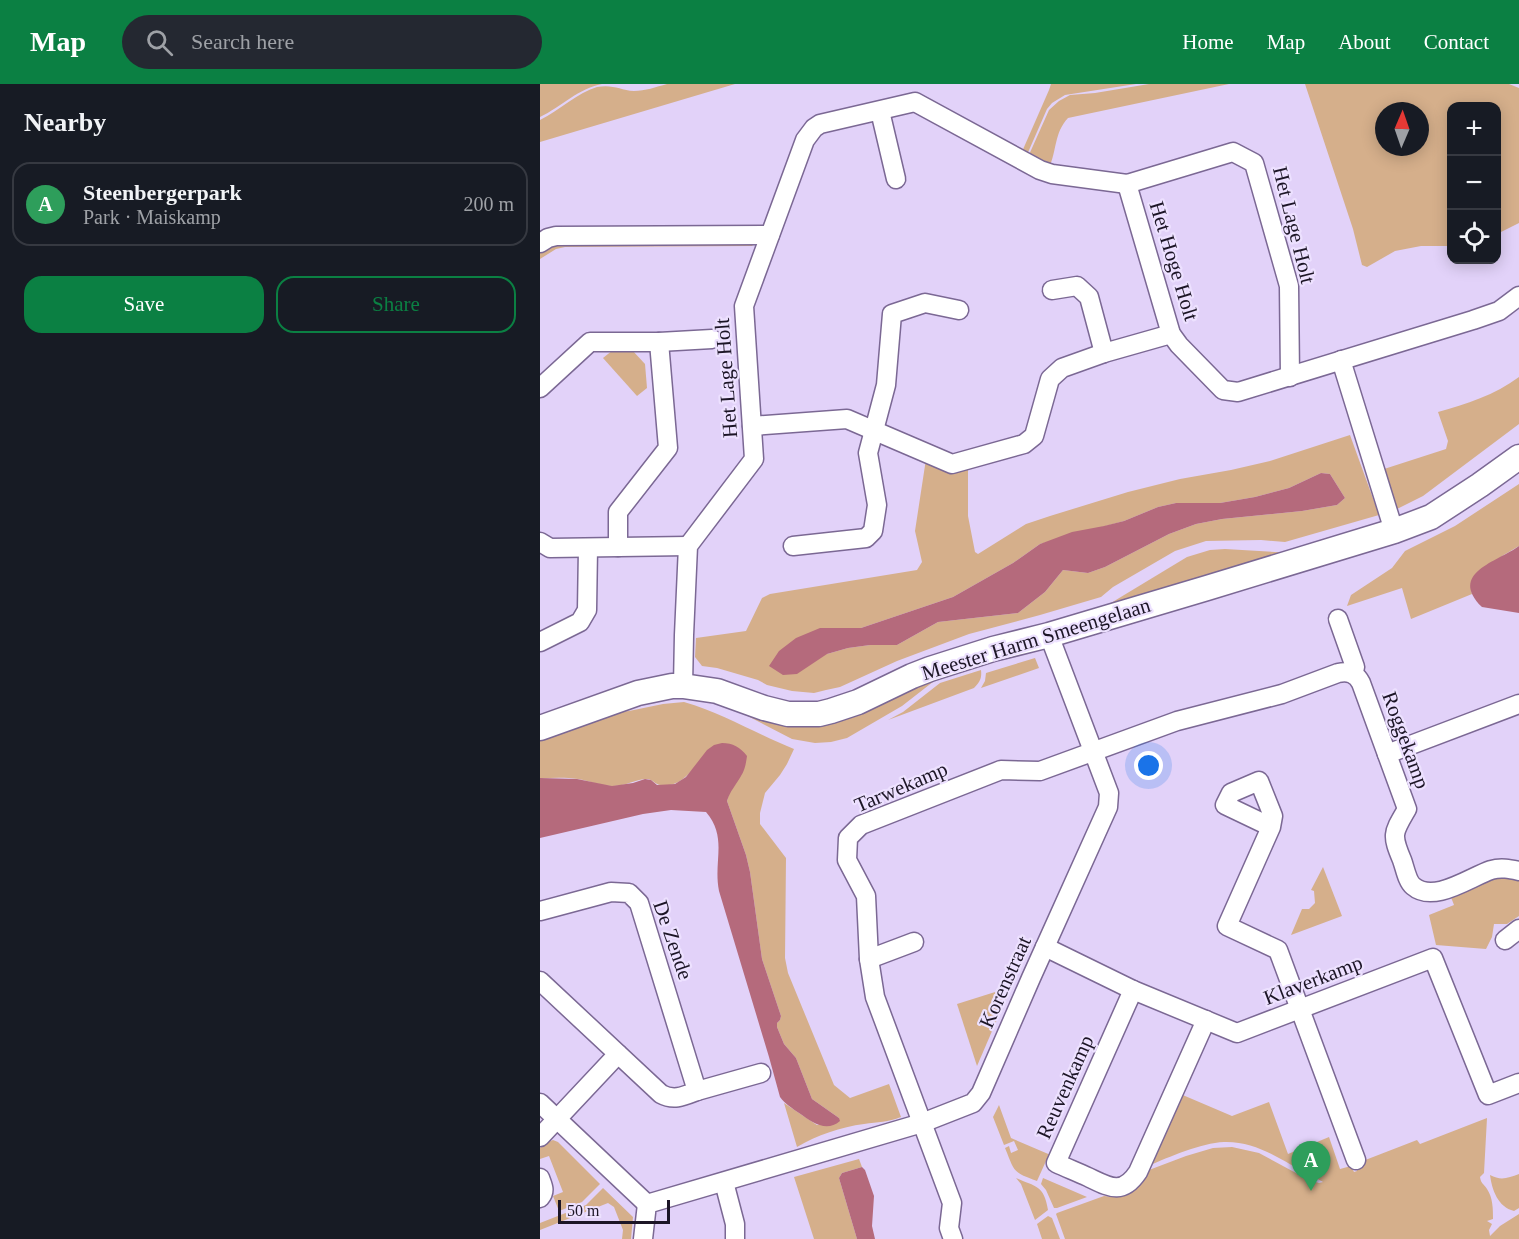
<!DOCTYPE html>
<html lang="en">
<head>
<meta charset="utf-8">
<style>
	body { margin:0; font-family:"Times New Roman",serif; background:#242831; color:#f1f3f6 }
	.controls { position:absolute; right:18px; top:18px; display:grid; overflow:hidden; border-radius:12px; box-shadow:0 3px 15px #0003 }
	.controls button { width:54px; height:54px; display:grid; place-items:center; padding:0; border:0; border-bottom:2px solid #363941; background:#171b24; color:#f1f3f6; font:30px sans-serif }
	.compass { position:absolute; left:835px; top:18px; width:54px; height:54px; border-radius:50%; background:#171b24; box-shadow:0 3px 15px #0003; rotate:2deg }
	.scale { position:absolute; left:18px; bottom:15px; width:112px; box-sizing:border-box; padding-left:6px; border:3px solid #1c1526; border-top:0; font-size:16px; line-height:21px; white-space:nowrap; color:#1c1526; -webkit-text-stroke:4px #ede1ff; paint-order:stroke }
	.you { position:absolute; left:609px; top:682px; width:21px; height:21px; margin:-15px; border:4px solid #fff; border-radius:50%; background:#1a73e8; box-shadow:0 0 0 9px #1a73e833 }
	.badge { display:grid; place-items:center; width:39px; height:39px; border-radius:50%; background:#0b8043; color:#fff; font-size:20px; font-weight:700 }
	.pin { position:absolute; translate:-50% -50px; filter:drop-shadow(0 2px 3px #0008) }
	.pin::after { content:''; position:absolute; top:32px; width:21px; height:18px; background:inherit; clip-path:polygon(0 0,100% 0,50% 100%) }
	.list { margin:0; padding:0; list-style:none }
	h2 { display:flex; justify-content:space-between; align-items:center; height:78px; margin:0; padding:0 24px; font-size:26px }
	h2 small { font-size:20px; font-weight:400; color:#9ea1a6 }
	.list li { display:grid; grid-template-columns:39px 1fr auto; gap:18px; align-items:center; box-sizing:border-box; height:84px; margin:0 12px 12px; padding:0 12px; border:2px solid #363941; border-radius:18px }
	.list b { display:block; font-size:22px; white-space:nowrap }
	.list p { margin:0; font-size:20px; white-space:nowrap; color:#9ea1a6 }
	.list em { font-size:20px; font-style:normal; color:#9ea1a6 }
	.actions { display:flex; gap:12px; padding:18px 24px }
	.actions a { flex:1; padding:14px 0; border:2px solid #0b8043; border-radius:18px; text-align:center; font-size:21px; color:#0b8043 }
	.actions .main { background:#0b8043; color:#fff }
	.icon { flex:none; width:33px; height:33px; fill:none; stroke:currentColor; stroke-width:2; stroke-linecap:round; stroke-linejoin:round }
	.map { position:relative; flex:none; width:979px; height:1155px; overflow:hidden }
	header { display:flex; align-items:center; gap:36px; box-sizing:border-box; height:84px; padding:0 30px; background:#0b8043; color:#fff }
	header strong { font-size:28px }
	nav { display:flex; gap:33px; margin-inline-start:auto; font-size:21px }
	.search { width:420px; height:54px; background:#242831; display:flex; align-items:center; gap:15px; box-sizing:border-box; padding:0 21px; border-radius:33px; color:#9ea1a6; font-size:22px }
	main { display:flex }
	aside { flex:1; background:#171b24 }
	.map>svg:first-child { display:block }
	.green { fill:#d5af8b; fill-rule:evenodd }
	.water { fill:#b56a7c }
	.lines { fill:none; stroke-linecap:round; stroke-linejoin:round }
	.street-casing { stroke:#7b6894; stroke-width:21 }
	.secondary-casing { stroke:#7b6894; stroke-width:27 }
	.street { stroke:#fff; stroke-width:18 }
	.secondary { stroke:#fff; stroke-width:24 }
	.labels { text-anchor:middle; dominant-baseline:central; stroke-width:4.5; stroke-linejoin:round; paint-order:stroke }
	.street-label { font-size:21px; fill:#1c1526; stroke:#ede1ff }
</style>
</head>
<body>
<header>
<strong>Map</strong>
<div class="search"><svg class="icon" aria-label="search" viewBox="0 0 24 24"><circle cx="10" cy="10" r="6"/><path d="M15 15l6 6"/></svg>Search here</div>
<nav><a>Home</a><a>Map</a><a>About</a><a>Contact</a></nav>
</header>
<main>
<aside>
<h2>Nearby<small></small></h2>
<ul class="list">
<li><span class="badge" style="background:#2e9e5b">A</span><div><b>Steenbergerpark</b><p>Park · Maiskamp</p></div><em>200 m</em></li>
</ul>
<div class="actions"><a class="main">Save</a><a>Share</a></div>
</aside>
<div class="map">
<svg width="979" height="1155" viewBox="0 0 979 1155">
	<rect width="100%" height="100%" fill="#e2d2f9"/>
	<g class="green">
		<path d="M0,0H62C39,4 21,23 0,33Z"/>
		<path d="M127,0H195L0,58V36C20,26 37,9 57,3C73,0 80,6 94,7C105,7 116,3 127,0Z"/>
		<path d="M511,0H596L525,11L512,19L507,25L486,73L481,70L509,6Z"/>
		<path d="M609,0H689L528,34C514,49 517,66 509,84L488,73L509,26L519,17L530,11L555,9Z"/>
		<path d="M765,0H969L979,4V139L957,150L956,22H912L911,162H881L855,167L827,183L822,181L813,145ZM844,27H880V63H844Z"/>
		<path d="M14,159H210L213,162L25,163L16,165L0,175V166Z"/>
		<path d="M73,266H92L105,280L107,304L97,312L63,274Z"/>
		<path d="M979,293V340L883,412L855,426L841,386L906,365L908,357L898,328C926,320 955,311 979,293Z"/>
		<path d="M810,351L839,431L745,458L721,456L666,457L635,467L573,503L561,513L500,531L429,550L357,577L300,603L286,606L274,609L252,607L227,601L218,596L177,584L162,582L155,573L156,554L206,547L222,514L230,510L377,486L382,478L375,447L386,375L428,382V432L435,468L438,470L486,440L510,432L588,408L640,395L691,386L730,377ZM781,389L790,390L805,414L797,421L762,427L682,435L656,440L629,450L565,483L548,489L523,486L505,508L478,529L398,538L357,561H330L308,564L287,570L280,544H321L413,513L473,479L500,460L584,437L618,423L636,419H680L715,413L749,404Z"/>
		<path d="M979,400V462L962,472L931,506L932,510L871,535L862,504L807,522L811,511L852,484L865,467L915,442Z"/>
		<path d="M685,465L753,469L561,525L647,473L670,466Z"/>
		<path d="M495,574L499,584L441,604L445,597L446,589Z"/>
		<path d="M441,586C442,594 440,598 434,604L348,636L363,628L400,599Z"/>
		<path d="M398,594L362,622L307,654L291,658L275,659L252,655L202,629L235,635L375,599Z"/>
		<path d="M144,618C183,629 216,650 254,665L247,680L240,691L225,709L220,729V740L246,774L245,874L248,889L294,1001L310,1014L349,1000L361,1033C348,1038 338,1038 324,1040C301,1043 277,1051 257,1063L244,1019L277,1041L299,1034L272,1015L256,974L244,960L237,943V939L240,936L241,932L222,875L210,788L206,771L187,717L189,710L193,703L156,682C146,693 136,704 120,701C115,700 113,696 108,695C99,694 83,703 71,702C59,701 49,697 38,695C26,693 12,694 0,694V653L70,629L89,627L123,620Z"/>
		<path d="M783,783L802,832L751,851L762,825H769L775,819L774,807L771,806Z"/>
		<path d="M966,788L979,792V832L967,840H954L952,853L946,865L896,861L889,831L914,821L909,808Z"/>
		<path d="M471,903L437,982L417,920Z"/>
		<path d="M638,1009L692,1032L729,1018L748,1070L789,1053L800,1085L811,1082L814,1088L817,1087L815,1080L877,1056L880,1060L947,1034L944,1089L940,1093C941,1100 944,1100 947,1105C953,1114 953,1125 953,1135L947,1137L952,1140L949,1146L950,1152L960,1142L979,1130V1155H525L516,1130L517,1129L564,1112L574,1113L589,1109L603,1098L609,1086L646,1072L673,1064L692,1063L719,1069L769,1096L779,1099L783,1098C776,1094 769,1090 762,1087C737,1073 714,1057 684,1058C661,1059 629,1073 608,1082Z"/>
		<path d="M459,1021L471,1054L513,1072L511,1079L506,1077L497,1097C472,1088 475,1088 465,1064L469,1062L471,1069L478,1066L474,1057L464,1061L453,1033Z"/>
		<path d="M13,1056L18,1058L60,1100L42,1118L19,1127L13,1112L23,1108L9,1072L0,1075V1064L6,1059Z"/>
		<path d="M319,1075L322,1083L302,1089L299,1094L317,1155H274L254,1093Z"/>
		<path d="M979,1090V1124L974,1127C958,1123 952,1106 950,1091C961,1097 968,1094 979,1090Z"/>
		<path d="M476,1094C496,1103 504,1101 508,1126L495,1136L481,1100Z"/>
		<path d="M503,1094L547,1113L517,1124H514L506,1106L501,1100Z"/>
		<path d="M63,1104L93,1133L91,1155H82L83,1146L74,1123L68,1119L0,1146V1139L46,1121Z"/>
		<path d="M508,1132L512,1134L520,1155H502L497,1140Z"/>
	</g>
	<g class="water">
		<path d="M781,389L790,390L805,414L797,421L762,427L682,435L656,440L629,450L565,483L548,489L523,486L505,508L478,529L398,538L357,561H330L308,564L287,570L257,590L243,591L229,582L239,567L256,554L280,544H321L413,513L473,479L500,460L532,448L564,442L584,437L618,423L636,419H680L715,413L749,404Z"/>
		<path d="M979,462V529L942,523C908,489 957,478 979,462Z"/>
		<path d="M182,659C193,659 200,663 207,672C206,679 205,686 201,692C196,701 190,707 187,717L206,771L210,788L222,875L241,932L240,936L237,939V943L244,960L256,974L272,1015L299,1034L300,1037C286,1049 272,1038 259,1029C252,1024 245,1020 240,1013L229,973L179,807C173,777 188,754 166,728L131,726L103,730L0,754V694L37,695L72,702L93,699L105,695L111,696L117,701L135,700L146,693L167,666L174,661Z"/>
		<path d="M322,1083L325,1086L334,1112L332,1142L335,1155H317L299,1094L302,1089Z"/>
	</g>
	<g class="lines">
		<defs>
			<g id="street">
				<path d="M340,27L356,95"/>
				<path d="M587,100L631,250L639,261L683,306L698,308L933,236L959,227L979,212"/>
				<path d="M0,159L8,154L16,152L230,151"/>
				<path d="M512,206L537,202L549,213L564,269"/>
				<path d="M801,276L854,447"/>
				<path d="M0,304L50,258H119L172,255"/>
				<path d="M212,342L307,335L412,380L484,360L494,352L510,295L522,284L564,269L631,250"/>
				<path d="M0,458L10,464L148,462"/>
				<path d="M253,462L326,454L333,447L337,421L328,369L346,301L352,230L385,219L419,226"/>
				<path d="M78,463V428L128,364L119,258"/>
				<path d="M798,535L815,583L813,590"/>
				<path d="M0,558L40,538L47,526L48,464"/>
				<path d="M143,602L144,551L148,462L214,375L204,222L265,56L274,44L280,40L375,18L500,86L512,90L587,100L693,68L714,79L749,202L750,293"/>
				<path d="M847,670L979,620"/>
				<path d="M731,743L685,721L691,709L719,697L733,732L731,743L687,842L738,866L816,1076"/>
				<path d="M0,827L71,808L89,809L99,819L157,1007C144,1012 134,1017 121,1010L0,897"/>
				<path d="M965,856L979,845"/>
				<path d="M505,863L593,906L697,949L893,874L948,1011L979,999"/>
				<path d="M329,875L374,858"/>
				<path d="M593,906L516,1079C527,1084 537,1088 548,1093C569,1103 582,1112 598,1088L666,936"/>
				<path d="M157,1007L221,989"/>
				<path d="M0,1019L107,1120"/>
				<path d="M0,1053L78,970"/>
				<path d="M0,1094C3,1102 6,1107 0,1114"/>
				<path d="M184,1098L195,1140V1155"/>
				<path d="M103,1155L107,1120L382,1039L433,1019L441,1009L491,894L568,723L569,709L509,551"/>
				<path d="M413,1155L409,1144L412,1119L335,913L329,875L326,812L307,776L308,754L321,741L461,686L500,687L637,637L742,610L798,589C808,587 816,589 821,599L867,725C853,749 851,750 862,776C865,784 867,797 873,802C894,820 930,793 951,786C961,783 970,785 979,787"/>
			</g>
			<path id="secondary" d="M0,644L98,609L132,602H143L177,607L224,624L248,630H279L291,627L318,618L372,592L390,585L453,565L509,551L667,504L854,447L891,433L940,401L979,373"/>
		</defs>
		<use href="#street" class="street-casing"/>
		<use href="#secondary" class="secondary-casing"/>
		<use href="#street" class="street"/>
		<use href="#secondary" class="secondary"/>
	</g>
	<g class="labels">
		<g class="street-label">
			<text transform="translate(754 141) rotate(76)">Het Lage Holt</text>
			<text transform="translate(634 177) rotate(73)">Het Hoge Holt</text>
			<text transform="translate(186 294) rotate(-94)">Het Lage Holt</text>
			<text transform="translate(496 555) rotate(-17)">Meester Harm Smeengelaan</text>
			<text transform="translate(866 656) rotate(70)">Roggekamp</text>
			<text transform="translate(361 703) rotate(-23)">Tarwekamp</text>
			<text transform="translate(133 856) rotate(71)">De Zende</text>
			<text transform="translate(773 896) rotate(-21)">Klaverkamp</text>
			<text transform="translate(465 898) rotate(-66)">Korenstraat</text>
			<text transform="translate(525 1003) rotate(-66)">Reuvenkamp</text>
		</g>
	</g>
</svg>
<div class="controls">
<button>+</button>
<button>−</button>
<button><svg class="icon" aria-label="locate" viewBox="0 0 24 24"><circle cx="12" cy="12" r="6"/><path d="M12 2v4M12 18v4M2 12h4M18 12h4"/></svg></button>
</div>
<svg class="compass" viewBox="-18 -18 36 36"><path d="M0-13l5 13h-10z" fill="#e53935"/><path d="M0 13l5-13h-10z" fill="#9ea1a6"/></svg>
<div class="scale">50 m</div>
<div class="you"></div>
<div class="pin badge" style="left:771px;top:1107px;background:#2e9e5b">A</div>
</div>
</main>
</body>
</html>
